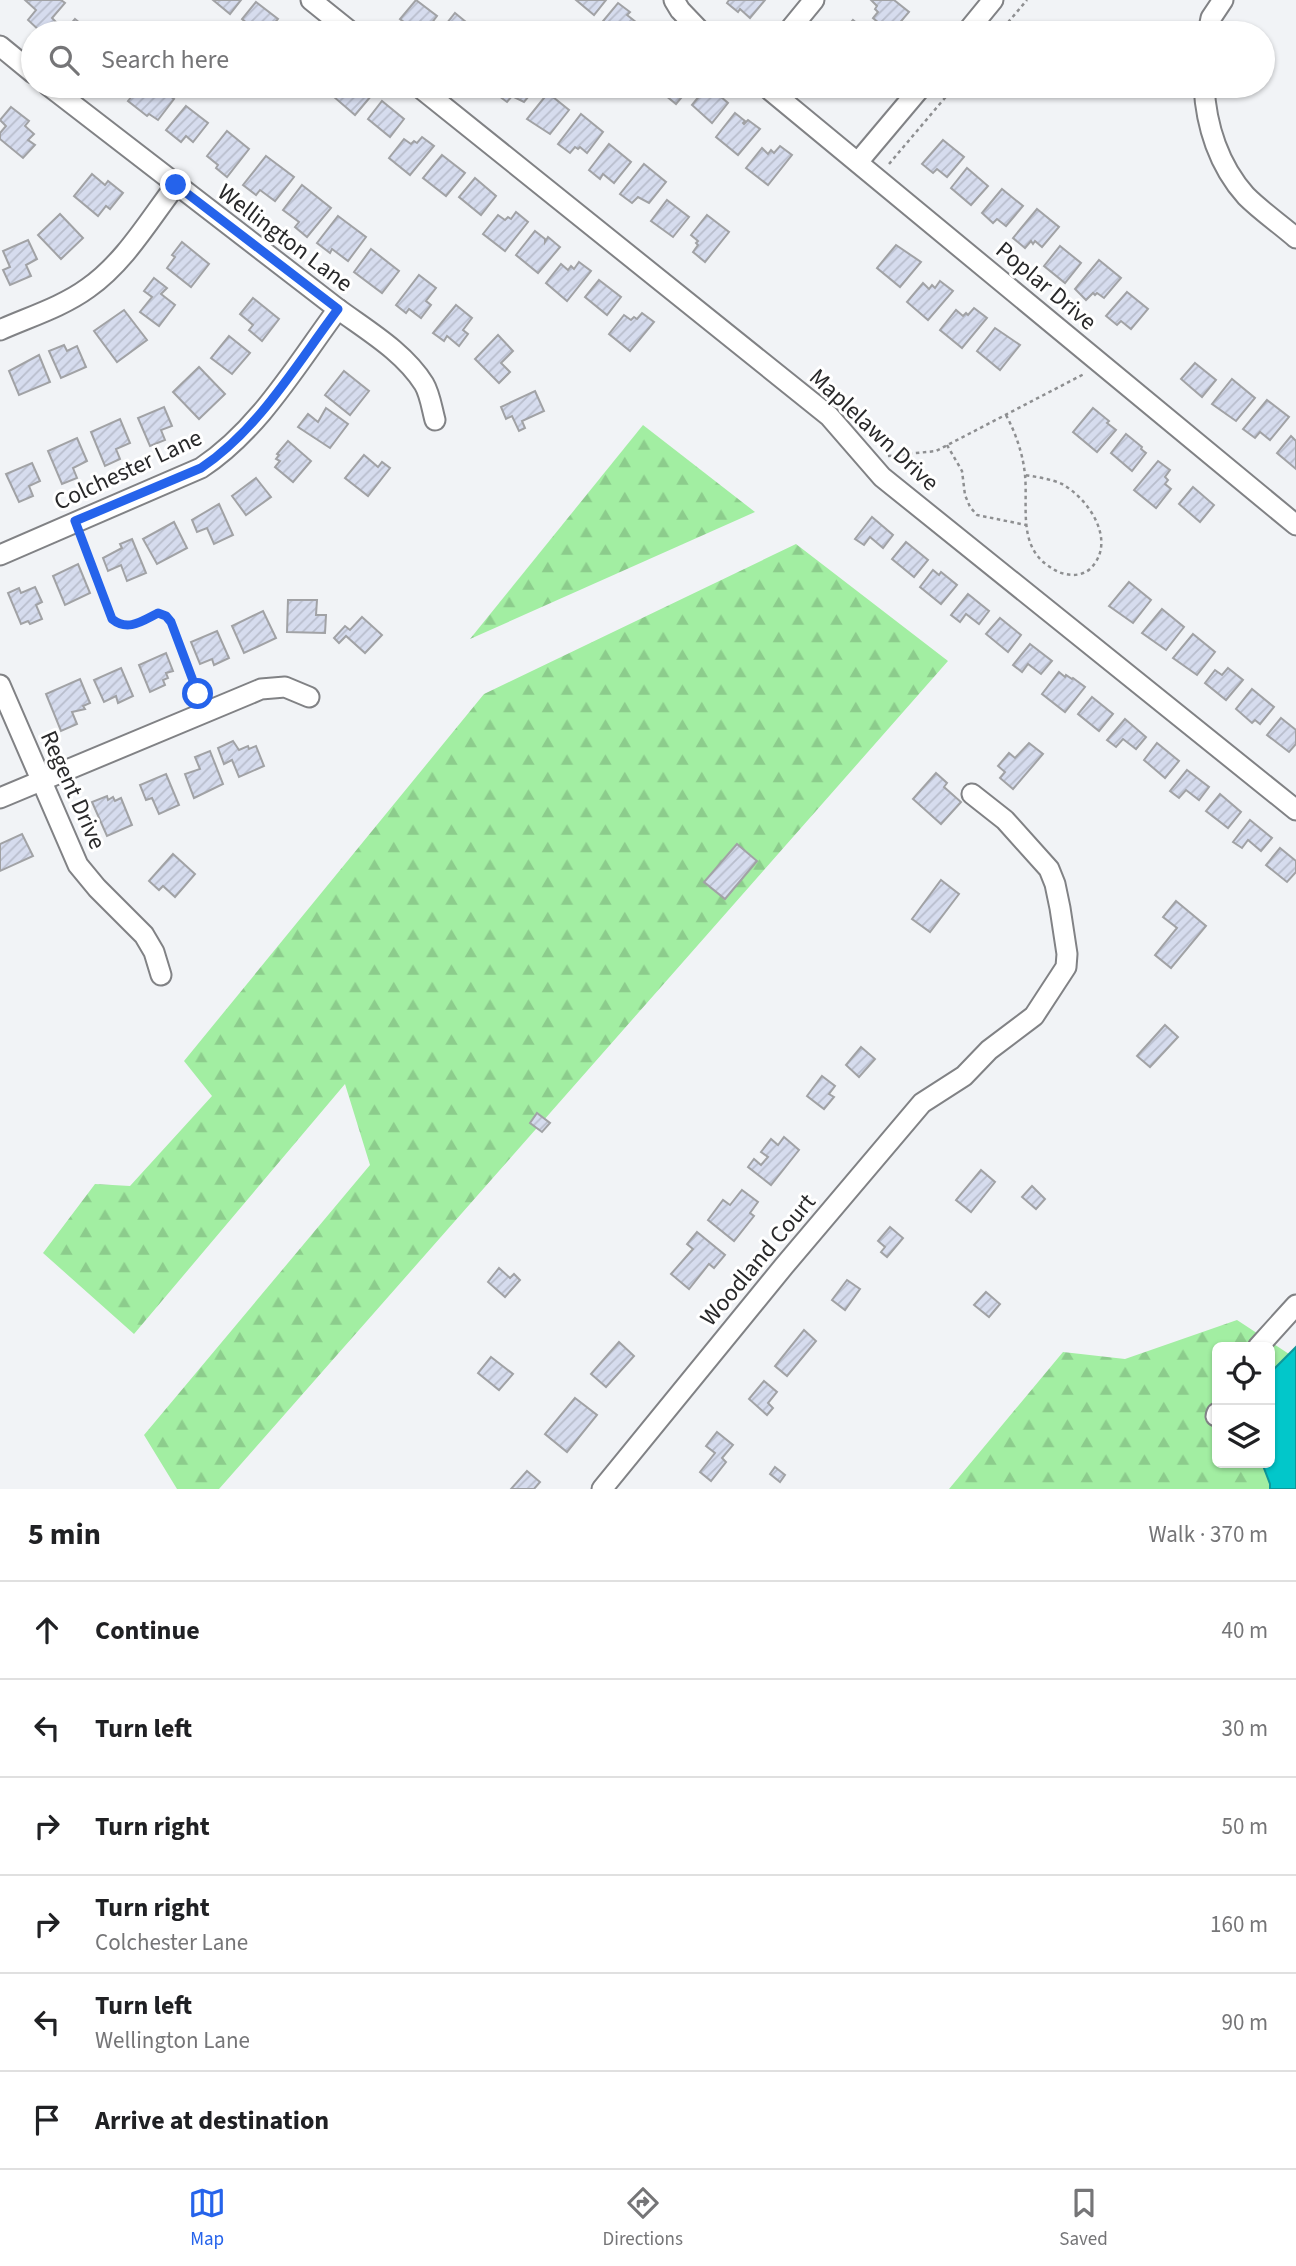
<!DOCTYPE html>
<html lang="en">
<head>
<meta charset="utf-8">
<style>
	body { margin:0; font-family:"Source Sans 3",sans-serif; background:#f2f2f2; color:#202124 }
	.controls { position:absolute; right:21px; bottom:21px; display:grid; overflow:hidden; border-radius:10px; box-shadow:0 2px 5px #0004 }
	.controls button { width:63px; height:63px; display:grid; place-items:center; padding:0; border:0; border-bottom:2px solid #e0e0e0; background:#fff; color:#202124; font:35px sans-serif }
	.stop { position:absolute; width:21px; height:21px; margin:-16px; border:5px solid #2563eb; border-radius:50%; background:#fff }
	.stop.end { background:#2563eb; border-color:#fff; box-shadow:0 2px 7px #0008 }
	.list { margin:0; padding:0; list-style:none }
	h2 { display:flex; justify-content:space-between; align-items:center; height:91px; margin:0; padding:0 28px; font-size:30px }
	h2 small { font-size:23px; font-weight:400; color:#757577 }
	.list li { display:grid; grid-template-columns:46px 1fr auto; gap:21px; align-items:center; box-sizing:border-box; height:98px; padding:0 28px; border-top:2px solid #e0e0e0 }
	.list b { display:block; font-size:26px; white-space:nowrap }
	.list p { margin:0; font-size:23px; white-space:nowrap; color:#757577 }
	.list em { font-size:23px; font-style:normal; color:#757577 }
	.icon { flex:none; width:38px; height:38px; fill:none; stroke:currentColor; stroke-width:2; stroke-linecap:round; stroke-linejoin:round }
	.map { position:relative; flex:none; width:1296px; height:1489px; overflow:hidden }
	.search { position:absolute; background:#fff; box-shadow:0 2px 5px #0004; left:21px; right:21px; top:21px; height:77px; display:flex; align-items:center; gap:18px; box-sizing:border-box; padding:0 24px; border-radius:38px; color:#757577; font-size:26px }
	.sheet { height:679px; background:#fff }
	nav { display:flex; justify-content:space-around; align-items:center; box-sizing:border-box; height:98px; border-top:2px solid #e0e0e0; background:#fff; font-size:19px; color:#757577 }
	nav a { display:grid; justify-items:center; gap:4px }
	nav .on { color:#2563eb }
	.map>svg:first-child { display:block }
	.forest { fill:url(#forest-firs); fill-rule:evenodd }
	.water { fill:#02c7ca; stroke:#0e989a; stroke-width:2 }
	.building { fill:url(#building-hatch); stroke:#a1a2a5; stroke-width:2 }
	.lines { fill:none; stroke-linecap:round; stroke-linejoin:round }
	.minor-casing { stroke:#818285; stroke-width:23 }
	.path { stroke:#8e8f91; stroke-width:2.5; stroke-dasharray:3.5 3.5; stroke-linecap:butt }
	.minor { stroke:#fff; stroke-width:19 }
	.route { stroke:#2563eb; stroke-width:9 }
	.labels { text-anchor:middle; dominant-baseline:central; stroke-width:6; stroke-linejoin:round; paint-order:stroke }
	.street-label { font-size:24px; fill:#29292a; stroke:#fff }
</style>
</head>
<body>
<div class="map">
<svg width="1296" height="1489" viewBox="0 0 1296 1489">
	<defs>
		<pattern id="forest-firs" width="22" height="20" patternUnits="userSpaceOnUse" patternTransform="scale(1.75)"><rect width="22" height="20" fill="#a2eea2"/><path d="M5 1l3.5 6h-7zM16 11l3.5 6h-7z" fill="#8ccc8c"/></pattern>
		<pattern id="building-hatch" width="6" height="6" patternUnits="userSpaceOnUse" patternTransform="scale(1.75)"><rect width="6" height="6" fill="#d6dcee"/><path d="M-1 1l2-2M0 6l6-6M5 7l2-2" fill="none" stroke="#b8bdcc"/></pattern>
	</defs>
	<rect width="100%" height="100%" fill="#f1f3f6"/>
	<g class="forest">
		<path d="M643,425L755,512L470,639Z"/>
		<path d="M796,544L948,661L219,1489H177L144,1435L370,1165L345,1084L134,1334L43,1253L95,1184L130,1186L212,1096L184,1061L484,694Z"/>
		<path d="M1237,1320L1289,1354L1296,1407V1489H949L1063,1352L1125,1359ZM1217,1347H1270V1463H1217Z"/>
	</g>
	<path class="water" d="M1296,1347V1489H1270V1484L1262,1463H1270V1373Z"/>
	<g class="building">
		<path d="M25,0H61L65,3L52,18L56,22L46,33H42L28,20L36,10Z"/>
		<path d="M213,0H241L230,14Z"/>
		<path d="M416,0L437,16L424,33L419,29L417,32L400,19Z"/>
		<path d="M576,0H606L594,15Z"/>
		<path d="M729,0H765L750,18L740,9L738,12L727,3Z"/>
		<path d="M871,0H894L909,12L891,33L873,18L878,12L875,9L877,6Z"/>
		<path d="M256,2L278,19L266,33H259L242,19Z"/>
		<path d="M618,3L630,12L627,15L637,23L629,33H625L618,28L614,33H607L599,26Z"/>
		<path d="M455,13L477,31L475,33H439Z"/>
		<path d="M75,19L92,33H63Z"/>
		<path d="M853,20L869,33H842Z"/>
		<path d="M140,86H156L174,99L158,120L149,114L147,116L128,101Z"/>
		<path d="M309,86H327L320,95Z"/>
		<path d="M343,86H359L371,96L355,115L334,97Z"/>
		<path d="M501,86H537L524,102L512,96L507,102L495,93Z"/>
		<path d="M654,86H691L676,104Z"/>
		<path d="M705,89L710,93L713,90L728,103L712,123L692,105Z"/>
		<path d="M548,93L569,110L550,134L527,119Z"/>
		<path d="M382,101L404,119L390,137L368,119Z"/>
		<path d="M186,106L208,123L193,142L186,136L181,142L166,130Z"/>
		<path d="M11,107L29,121L25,126L34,134L28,140L35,145L23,158L0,139V133L6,126L0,120Z"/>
		<path d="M735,113L745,121L743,123L744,124L748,120L760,129L738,155L716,137Z"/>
		<path d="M581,114L603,132L587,153L580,147L578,149L575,147L570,153L558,144Z"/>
		<path d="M227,131L249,149L227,177L216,168L218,165L207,156Z"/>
		<path d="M422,137L434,146L410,175L389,158L404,139L411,144L414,141L417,143Z"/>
		<path d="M943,140L964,157L947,177L937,169L933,173L922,164Z"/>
		<path d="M609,144L631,162L614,183L603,174L600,179L589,170Z"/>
		<path d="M780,146L792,155L768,185L746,168L762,148L768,154L771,150L774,153Z"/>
		<path d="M442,155L465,173L446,196L423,178Z"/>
		<path d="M266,156L294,177L275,201L260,190L256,195L243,185Z"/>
		<path d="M644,164L666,182L649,203L638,197L632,203L620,194Z"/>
		<path d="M967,168L988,186L971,205L951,188Z"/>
		<path d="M92,174L105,185L108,181L123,193L110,209L106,206L98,216L74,196Z"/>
		<path d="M475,178L496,196L481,215L459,197Z"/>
		<path d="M302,185L331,208L307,237L295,227L299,222L283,210Z"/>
		<path d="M1002,189L1023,206L1006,226L997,219L993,223L982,213Z"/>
		<path d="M667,200L689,217L673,237L651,221Z"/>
		<path d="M1037,209L1059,227L1042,247L1035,241L1033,244L1031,241L1025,248L1013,238Z"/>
		<path d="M516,212L528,222L505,251L483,234L498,215L505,220L508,217L511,219Z"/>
		<path d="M60,214L83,238L61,259L38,235Z"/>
		<path d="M707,215L729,232L705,262L693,252L698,245L696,243L698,241L691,235Z"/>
		<path d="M338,216L366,237L348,261L332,249L330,253L317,243Z"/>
		<path d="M535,231L545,239V242L548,237L560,247L538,273L516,255Z"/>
		<path d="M28,240L37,259L26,265L31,276L10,285L3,270L10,267L3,251Z"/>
		<path d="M182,242L209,264L191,287L167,268L175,257L172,255Z"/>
		<path d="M896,245L921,262L900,287L877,268Z"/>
		<path d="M1060,246L1081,263L1065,283L1044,266Z"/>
		<path d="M371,249L399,271L382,293L354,272Z"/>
		<path d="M1099,260L1121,278L1104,298L1097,293L1095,295L1093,293L1086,300L1075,289Z"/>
		<path d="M579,262L591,271L567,301L546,283L561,264L568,270L571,266L574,269Z"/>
		<path d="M419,275L436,288L426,301L431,305L421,318L409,309L406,313L396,305Z"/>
		<path d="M154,278L167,288L161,294L175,305L159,326L140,312L152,297L144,291Z"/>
		<path d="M599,280L621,297L607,315L585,297Z"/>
		<path d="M940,281L953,291L928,320L907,302L923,283L929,289L932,285L935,288Z"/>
		<path d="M1127,292L1148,309L1131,329L1121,321L1117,325L1106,316Z"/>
		<path d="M253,298L279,319L262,341L249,330L253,325L240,314Z"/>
		<path d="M456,305L472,318L463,330L468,334L459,346L447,336L444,341L433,333Z"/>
		<path d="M974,308L987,318L962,348L940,330L956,310L963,316L966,313L968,315Z"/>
		<path d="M124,310L147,340L117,362L94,331Z"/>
		<path d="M642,313L654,322L630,351L609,334L624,315L631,320L634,317L637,319Z"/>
		<path d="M995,328L1020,345L1000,370L977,351Z"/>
		<path d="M498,335L513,351L501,363L510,372L499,383L475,359Z"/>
		<path d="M229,336L250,353L232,374L211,358Z"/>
		<path d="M64,345L67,351L77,346L86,367L61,378L49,351Z"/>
		<path d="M39,355L50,382L19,395L9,371Z"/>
		<path d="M1195,363L1216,380L1202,397L1181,379Z"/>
		<path d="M199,367L225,394L199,419L173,392Z"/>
		<path d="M344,371L369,391L350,415L325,395Z"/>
		<path d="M1232,379L1255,398L1236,421L1212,404Z"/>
		<path d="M535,391L544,411L522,421L525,428L519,431L512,416L506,419L501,407Z"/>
		<path d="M1267,400L1289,417L1270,440L1260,432L1255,438L1243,429Z"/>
		<path d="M164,407L172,426L161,430L165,440L150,446L138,418Z"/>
		<path d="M326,408L348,424L330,448L298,427L308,414L318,422Z"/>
		<path d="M1093,408L1109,421L1107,423L1116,430L1097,452L1073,432Z"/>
		<path d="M120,419L130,443L116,449L120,459L105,466L91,432Z"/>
		<path d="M1126,434L1142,447L1141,449L1146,453L1132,471L1111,453Z"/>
		<path d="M1291,436L1296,441V469L1277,453Z"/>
		<path d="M77,438L87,461L73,468L77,478L62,484L48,451Z"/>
		<path d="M288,441L311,461L293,482L275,467L280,461L276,459L279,455L277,454Z"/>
		<path d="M364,455L378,467L382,462L390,468L368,496L345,478Z"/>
		<path d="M1158,461L1170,470L1165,477L1168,480L1165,484L1171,489L1156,508L1134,490Z"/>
		<path d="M32,463L40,481L29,486L33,496L19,502L6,474Z"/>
		<path d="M256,478L271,497L246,515L232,496Z"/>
		<path d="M1193,487L1214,505L1200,522L1179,504Z"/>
		<path d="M219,504L233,535L214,544L207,528L197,532L192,520Z"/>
		<path d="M872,517L893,535L883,548L870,537L864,545L855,539Z"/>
		<path d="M174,522L187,548L157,564L143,539Z"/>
		<path d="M132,539L146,573L127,581L121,565L108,571L103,558L122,548L120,544Z"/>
		<path d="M906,542L928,560L914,577L892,559Z"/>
		<path d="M78,564L90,593L65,605L53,576Z"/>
		<path d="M933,570L939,575L941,572L957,585L941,604L920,587Z"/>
		<path d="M1129,582L1151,600L1133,623L1109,606Z"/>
		<path d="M35,587L42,602L36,605L42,619L30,624L28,621L21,624L8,593L19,588L21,593Z"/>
		<path d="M968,594L989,611L979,624L966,614L960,622L951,615Z"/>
		<path d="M288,600H317L316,615H326L325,633L287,632Z"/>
		<path d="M1162,609L1184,627L1166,650L1142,633Z"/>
		<path d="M263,611L276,638L244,653L232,626Z"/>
		<path d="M362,617L382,635L365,653L346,636L339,643L334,638L345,626L350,630Z"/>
		<path d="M1000,618L1021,635L1008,652L986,634Z"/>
		<path d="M217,631L229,658L214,665L212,659L200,664L191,642Z"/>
		<path d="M1193,634L1215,652L1197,675L1173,658Z"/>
		<path d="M1030,644L1052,661L1041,674L1028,664L1022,672L1013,665Z"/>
		<path d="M166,653L173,671L166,673L168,678L163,680L165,685L150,692L139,665Z"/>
		<path d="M121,668L133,696L118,703L116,696L104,702L94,680Z"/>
		<path d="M1228,668L1243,680L1226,700L1205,683L1215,670L1222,675Z"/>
		<path d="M1059,672L1065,677L1066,675L1072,679L1073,678L1085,687L1065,712L1042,694Z"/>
		<path d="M80,679L90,703L83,706L85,709L72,712L77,724L61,731L46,694Z"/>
		<path d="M1252,689L1274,707L1260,724L1255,720L1252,723L1236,709Z"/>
		<path d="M1092,697L1113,714L1099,731L1078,714Z"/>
		<path d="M1281,718L1296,730V744L1289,752L1267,735Z"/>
		<path d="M1125,719L1146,737L1136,749L1123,739L1116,747L1107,740Z"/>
		<path d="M233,741L239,750L248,746L249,749L256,746L264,766L239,777L232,760L224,764L218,748Z"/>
		<path d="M1029,743L1043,754L1013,789L1000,778L1005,772L998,766L1009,753L1015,758Z"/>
		<path d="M1157,743L1179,761L1165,778L1144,760Z"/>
		<path d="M210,751L223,784L194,798L185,774L200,769L195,757Z"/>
		<path d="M1187,770L1209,787L1199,800L1186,790L1179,798L1170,791Z"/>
		<path d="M936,773L947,783L944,787L961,802L941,824L913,799Z"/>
		<path d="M166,774L179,805L159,814L152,798L146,800L140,785Z"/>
		<path d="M1220,794L1241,812L1228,828L1206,811Z"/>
		<path d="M107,796L108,800L113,797L115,801L121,798L132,825L107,836L92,802Z"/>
		<path d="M1250,820L1272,838L1261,851L1248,840L1242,848L1233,842Z"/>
		<path d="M22,834L33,856L0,871V844Z"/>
		<path d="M737,844L757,861L725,899L704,882Z"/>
		<path d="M1280,848L1296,861V872L1287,882L1266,865Z"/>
		<path d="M173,854L195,874L175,897L163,886L159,890L149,881Z"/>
		<path d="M941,880L959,894L930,932L912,919Z"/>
		<path d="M1176,901L1206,926L1171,968L1155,955L1177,928L1163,917Z"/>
		<path d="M1165,1025L1178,1037L1150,1067L1137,1056Z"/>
		<path d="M861,1047L875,1059L859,1077L846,1065Z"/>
		<path d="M822,1076L835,1086L829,1094L834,1097L824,1109L807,1096Z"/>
		<path d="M537,1113L550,1123L542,1132L530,1123Z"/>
		<path d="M784,1137L799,1150L771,1185L748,1167L754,1159L761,1165L768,1157L761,1152L771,1139L778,1145Z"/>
		<path d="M981,1170L995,1182L971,1212L956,1200Z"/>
		<path d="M1032,1186L1045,1199L1036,1209L1022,1197Z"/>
		<path d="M742,1190L758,1202L750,1213L754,1216L734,1241L708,1220L723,1200L730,1205Z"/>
		<path d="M890,1227L903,1238L887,1257L881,1252L885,1247L878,1241Z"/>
		<path d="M697,1232L725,1255L714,1268L709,1264L689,1289L671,1274L693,1249L687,1244Z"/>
		<path d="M499,1268L510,1278L514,1274L520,1280L505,1297L488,1282Z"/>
		<path d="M847,1280L860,1289L845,1310L832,1300Z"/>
		<path d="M986,1292L1000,1304L989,1317L974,1305Z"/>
		<path d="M804,1330L816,1341L787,1376L775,1366Z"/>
		<path d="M619,1342L634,1356L606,1387L591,1374Z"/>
		<path d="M491,1357L513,1374L499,1390L478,1373Z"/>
		<path d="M764,1381L777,1392L768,1403L773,1408L767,1415L749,1399Z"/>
		<path d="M575,1398L597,1415L567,1452L545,1434Z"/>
		<path d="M717,1432L733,1445L722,1458L726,1462L711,1481L700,1472L715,1453L706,1446Z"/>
		<path d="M775,1467L785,1475L780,1482L770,1474Z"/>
		<path d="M527,1471L540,1482L534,1489H511Z"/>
	</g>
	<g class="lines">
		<defs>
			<g id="minor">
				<path d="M311,0L352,33"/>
				<path d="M674,0L680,10L702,33"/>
				<path d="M787,33L814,0"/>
				<path d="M966,33L993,0"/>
				<path d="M1208,33L1211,18L1223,0"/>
				<path d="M0,46L33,73"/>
				<path d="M49,86L338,309C368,331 404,352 424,384C430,394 432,409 435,420"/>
				<path d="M418,86L829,416L882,477L1296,810"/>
				<path d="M765,86L1296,525"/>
				<path d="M1204,86C1206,126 1219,166 1246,196C1261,211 1280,224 1296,238"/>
				<path d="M858,162L922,86"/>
				<path d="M0,330C29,317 62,307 88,288C125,262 149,220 176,185"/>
				<path d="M0,555L201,468C259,430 297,364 338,309"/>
				<path d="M0,685L78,865L97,888L144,935L154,952L161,975"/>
				<path d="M0,798L261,689L285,687L309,697"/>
				<path d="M1258,1347L1296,1305"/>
				<path d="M1216,1416L1217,1413"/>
				<path d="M602,1489L784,1266L922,1103L964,1076L989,1050L1034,1016L1066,967L1067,954L1060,908L1055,884L1049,869L1005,820L972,794"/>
			</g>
		</defs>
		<use href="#minor" class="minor-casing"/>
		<g class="path">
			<path d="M999,33L1027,0"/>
			<path d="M889,164L955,86"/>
			<path d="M1006,415C1016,434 1023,454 1025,475C1028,506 1018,544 1047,565C1053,569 1058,573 1066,574C1074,576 1084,575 1091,568C1117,541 1089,499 1062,484C1051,479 1037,477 1025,475"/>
			<path d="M947,445L962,471L965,495L970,507L977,515L1026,525"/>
			<path d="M888,456L936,451L1084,374"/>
			<path d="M82,537L112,619C128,632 142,621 158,613L166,616L171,622L199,697"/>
		</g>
		<use href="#minor" class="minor"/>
	</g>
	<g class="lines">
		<path class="route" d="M176,185L338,309C296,365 259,429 201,468L75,521L112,619C128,632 142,621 158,613L166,616L171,622L198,694"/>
	</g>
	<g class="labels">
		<g class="street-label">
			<text transform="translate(285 238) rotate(37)">Wellington Lane</text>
			<text transform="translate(1046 286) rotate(40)">Poplar Drive</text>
			<text transform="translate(874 430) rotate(43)">Maplelawn Drive</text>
			<text transform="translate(128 470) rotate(-25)">Colchester Lane</text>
			<text transform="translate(73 790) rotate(66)">Regent Drive</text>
			<text transform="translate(758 1260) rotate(-50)">Woodland Court</text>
		</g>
	</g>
</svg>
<div class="controls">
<button><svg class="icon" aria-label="locate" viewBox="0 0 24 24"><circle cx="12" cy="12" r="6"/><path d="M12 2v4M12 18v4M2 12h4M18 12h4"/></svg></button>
<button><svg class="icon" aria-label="layers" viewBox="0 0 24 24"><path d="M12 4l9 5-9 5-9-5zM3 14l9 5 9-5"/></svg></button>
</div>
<div class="stop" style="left:198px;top:694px"></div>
<div class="stop end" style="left:176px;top:185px"></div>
<div class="search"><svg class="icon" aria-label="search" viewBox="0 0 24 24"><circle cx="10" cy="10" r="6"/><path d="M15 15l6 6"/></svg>Search here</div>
</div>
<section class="sheet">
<h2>5 min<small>Walk · 370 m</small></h2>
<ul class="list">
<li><svg class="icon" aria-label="ahead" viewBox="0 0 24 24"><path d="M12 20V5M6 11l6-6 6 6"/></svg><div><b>Continue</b></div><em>40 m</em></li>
<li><svg class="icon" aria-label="left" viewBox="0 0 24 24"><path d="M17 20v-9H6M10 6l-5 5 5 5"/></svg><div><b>Turn left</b></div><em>30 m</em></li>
<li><svg class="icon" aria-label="right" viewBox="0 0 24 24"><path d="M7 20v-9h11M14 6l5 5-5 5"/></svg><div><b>Turn right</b></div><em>50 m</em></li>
<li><svg class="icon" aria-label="right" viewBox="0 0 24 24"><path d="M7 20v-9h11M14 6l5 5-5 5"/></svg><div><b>Turn right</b><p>Colchester Lane</p></div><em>160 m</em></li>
<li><svg class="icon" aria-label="left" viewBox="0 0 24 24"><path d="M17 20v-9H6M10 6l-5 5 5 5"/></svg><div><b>Turn left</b><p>Wellington Lane</p></div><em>90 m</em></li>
<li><svg class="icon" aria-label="arrive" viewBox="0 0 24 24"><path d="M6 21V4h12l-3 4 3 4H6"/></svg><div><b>Arrive at destination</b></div></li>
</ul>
</section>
<nav>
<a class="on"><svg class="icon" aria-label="map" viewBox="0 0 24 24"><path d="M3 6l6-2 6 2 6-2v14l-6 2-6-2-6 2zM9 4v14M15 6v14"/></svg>Map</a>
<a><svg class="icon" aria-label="directions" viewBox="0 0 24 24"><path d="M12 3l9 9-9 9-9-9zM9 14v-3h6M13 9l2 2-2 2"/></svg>Directions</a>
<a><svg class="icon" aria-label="saved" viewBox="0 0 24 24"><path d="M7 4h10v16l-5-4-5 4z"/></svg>Saved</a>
</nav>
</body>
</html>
